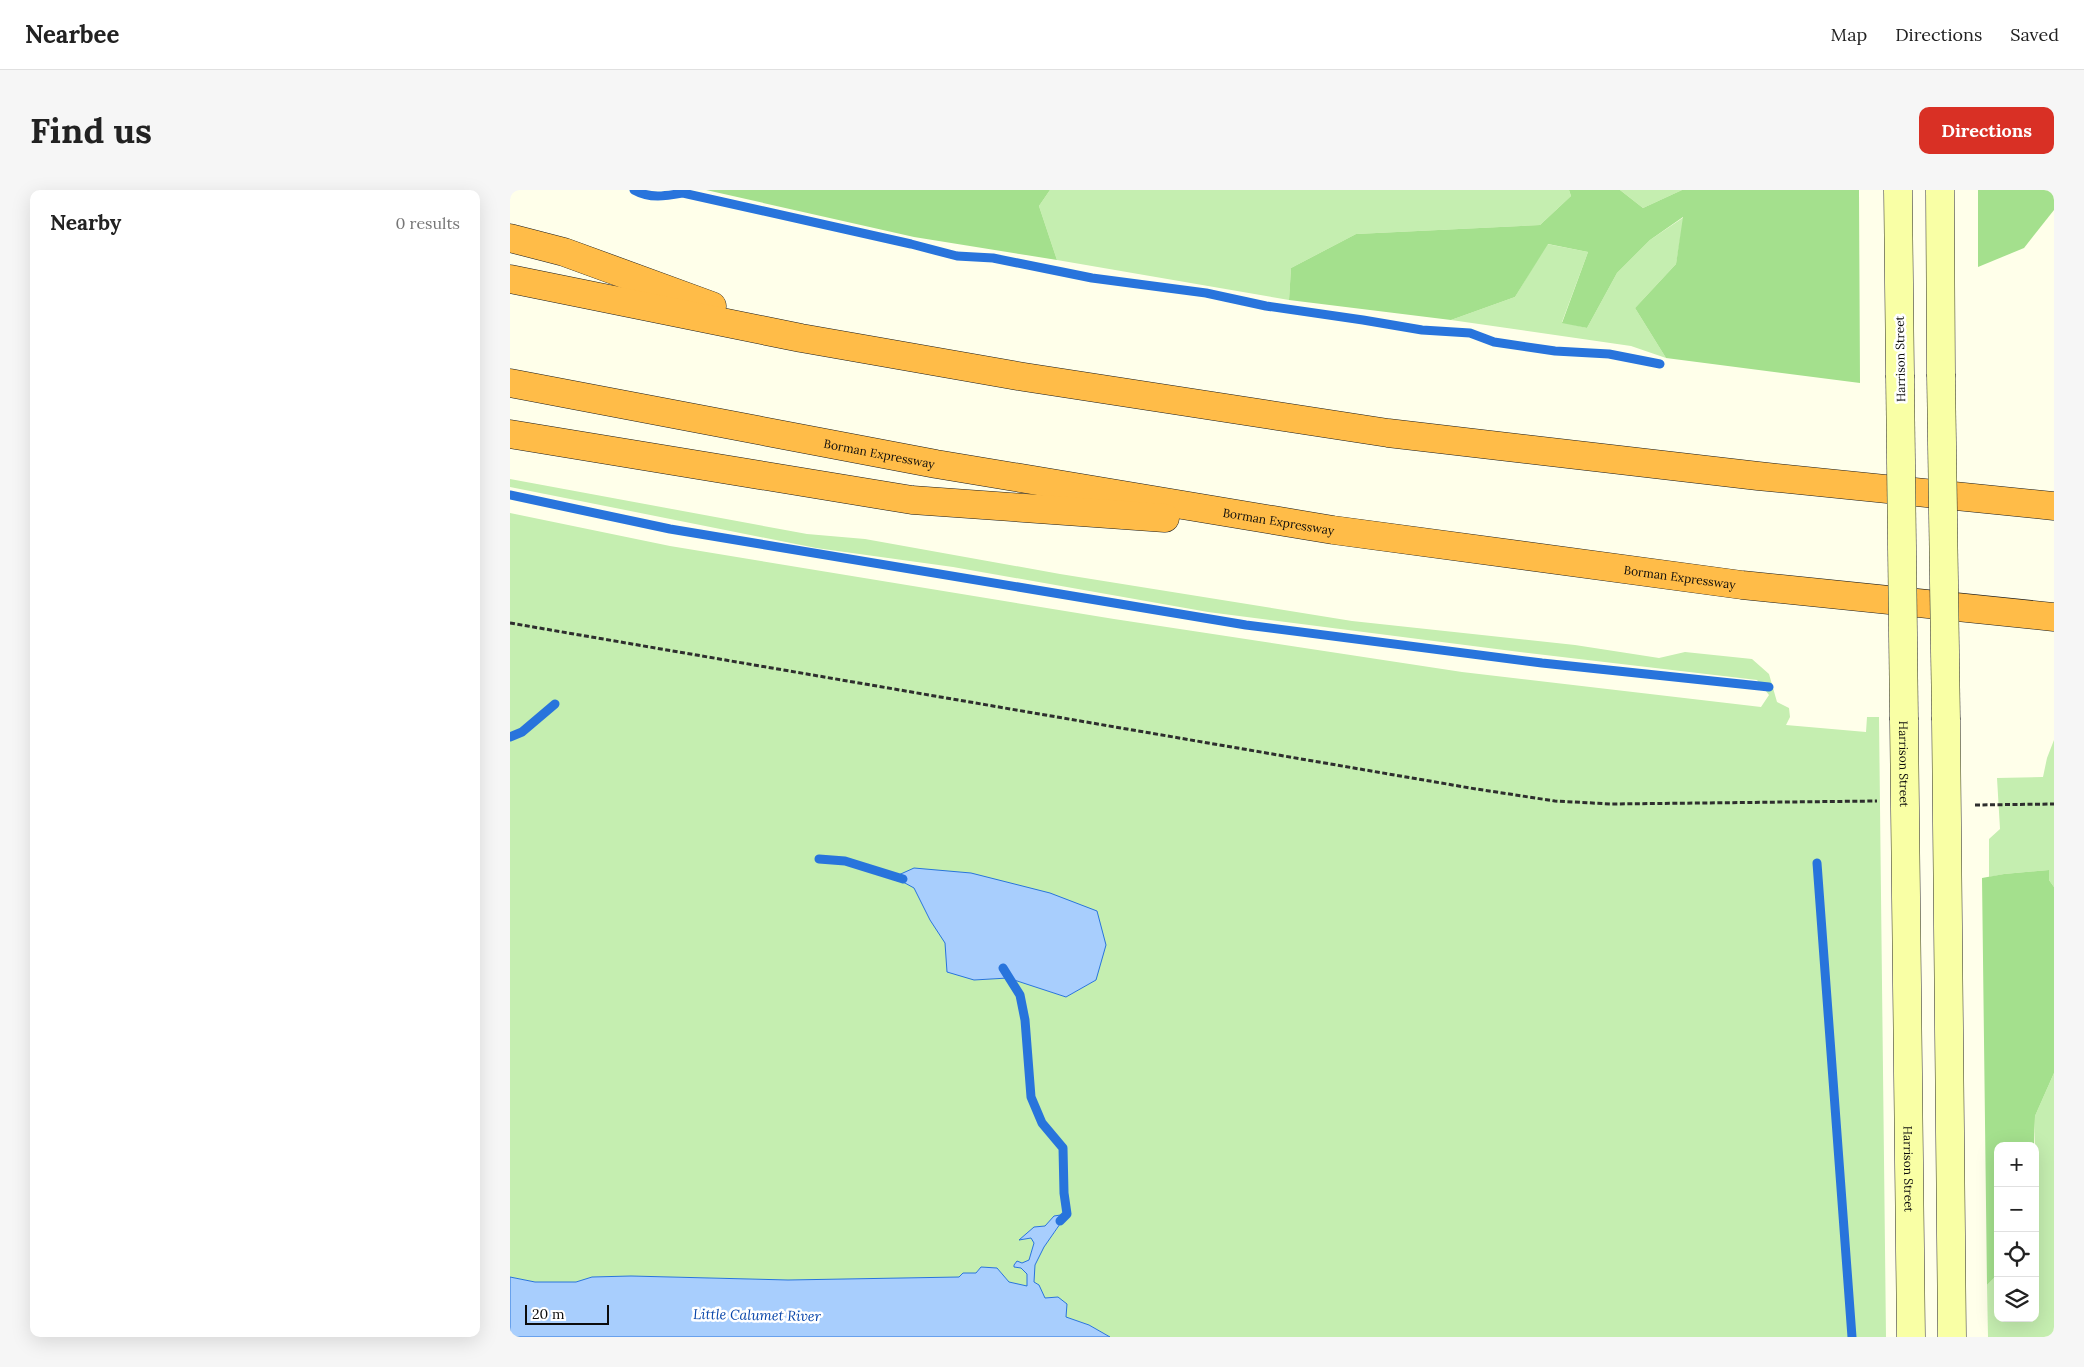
<!DOCTYPE html>
<html lang="en">
<head>
<meta charset="utf-8">
<style>
	body { margin:0; font-family:Lora,serif; background:#f6f6f6; color:#222 }
	.controls { position:absolute; right:15px; bottom:15px; display:grid; overflow:hidden; border-radius:10px; box-shadow:0 5px 20px #0002 }
	.controls button { width:45px; height:45px; display:grid; place-items:center; padding:0; border:0; border-bottom:1px solid #e0e0e0; background:#fff; color:#222; font:25px sans-serif }
	.scale { position:absolute; left:15px; bottom:12px; width:84px; box-sizing:border-box; padding-left:5px; border:2px solid #0c0c0c; border-top:0; font-size:14px; line-height:18px; white-space:nowrap; color:#0c0c0c; -webkit-text-stroke:4px #fff; paint-order:stroke }
	.list { margin:0; padding:0; list-style:none }
	h2 { display:flex; justify-content:space-between; align-items:center; height:65px; margin:0; padding:0 20px; font-size:21px }
	h2 small { font-size:16px; font-weight:400; color:#767676 }
	.icon { flex:none; width:28px; height:28px; fill:none; stroke:currentColor; stroke-width:2; stroke-linecap:round; stroke-linejoin:round }
	.map { position:relative; flex:none; width:1544px; height:1147px; overflow:hidden; border-radius:10px }
	header { display:flex; align-items:center; gap:30px; box-sizing:border-box; height:70px; padding:0 25px; background:#fff; border-bottom:1px solid #e0e0e0 }
	header strong { font-size:24px }
	nav { display:flex; gap:28px; margin-inline-start:auto; font-size:18px }
	.intro { display:flex; align-items:center; justify-content:space-between; box-sizing:border-box; height:120px; padding:0 30px }
	h1 { margin:0; font-size:35px }
	.button { padding:12px 22px; border-radius:10px; background:#d93025; color:#fff; font-size:18px; font-weight:700 }
	main { display:flex; gap:30px; padding:0 30px }
	aside { flex:1; background:#fff; border-radius:10px; box-shadow:0 5px 20px #0002 }
	.map>svg:first-child { display:block }
	.green { fill:#c5eeb0; fill-rule:evenodd }
	.forest { fill:#a4e08d }
	.water { fill:#a8cefd; stroke:#2874dc }
	.lines { fill:none; stroke-linecap:round; stroke-linejoin:round }
	.stream { stroke:#2874dc; stroke-width:9 }
	.secondary-casing { stroke:#2e2e2e; stroke-width:29 }
	.highway-casing { stroke:#1d1d1d; stroke-width:29 }
	.path { stroke:#2e2e2e; stroke-width:3; stroke-dasharray:5 2.5; stroke-linecap:butt }
	.secondary { stroke:#f9ffa5; stroke-width:28 }
	.highway { stroke:#ffbc48; stroke-width:28 }
	.secondary-bridge-casing { stroke:#2e2e2e; stroke-width:29; stroke-linecap:butt }
	.secondary-bridge { stroke:#f9ffa5; stroke-width:28 }
	.labels { text-anchor:middle; dominant-baseline:central; stroke-width:5; stroke-linejoin:round; paint-order:stroke }
	.street-label { font-size:12px; fill:#0c0c0c; stroke:#fff }
	.water-label { font-size:14px; font-style:italic; fill:#0946aa; stroke:#fff }
</style>
</head>
<body>
<header>
<strong>Nearbee</strong>
<nav><a>Map</a><a>Directions</a><a>Saved</a></nav>
</header>
<div class="intro"><h1>Find us</h1><a class="button">Directions</a></div>
<main>
<aside>
<h2>Nearby<small>0 results</small></h2>
<ul class="list">
</ul>
</aside>
<div class="map">
<svg width="1544" height="1147" viewBox="0 0 1544 1147">
	<rect width="100%" height="100%" fill="#ffffea"/>
	<g class="green">
		<path d="M540,0H1059L1061,6L1030,35L846,44L781,78L779,110L547,70L529,16Z"/>
		<path d="M1110,0H1172L1133,18Z"/>
		<path d="M1174,27L1166,74L1125,118L1156,168L1121,156L941,130L1005,107L1037,54L1078,62L1052,132L1077,138L1107,83L1140,50Z"/>
		<path d="M0,289L297,344L355,349L550,384L842,431L1065,455L1149,468L1175,462L1242,469L1259,484L1267,512L1279,518L1280,527L1276,535L1356,542L1357,527H1369L1376,1147H600L579,1135L556,1127L548,1107L535,1108C531,1104 525,1097 524,1091C520,1065 546,1046 556,1024L535,1036L524,1037L510,1050L521,1048L524,1053L519,1070L504,1077L511,1078L518,1084V1097L499,1092L487,1078L471,1077L466,1083H453L449,1087L278,1090L121,1086L82,1087L66,1092H25L0,1087V323L160,356L604,429L952,482L1251,517L1259,505L1247,490L1002,461L698,422L443,377L306,358L0,297ZM384,687L586,790L556,807L498,788L464,790L420,730L404,697Z"/>
		<path d="M1544,550V697L1539,690V680L1494,684L1479,687V649L1490,639L1487,588L1533,587L1537,568Z"/>
		<path d="M1544,883V1147H1478L1477,1095L1488,1084V1128H1525V926Z"/>
	</g>
	<g class="forest">
		<path d="M196,0H540L529,16L547,70L404,47Z"/>
		<path d="M1059,0H1110L1133,18L1172,0H1349L1350,193L1156,168L1125,118L1166,74L1173,27L1140,50L1107,83L1077,138L1052,133L1078,62L1038,54L1005,107L941,130L779,110L781,78L846,44L1030,35L1061,6Z"/>
		<path d="M1468,0H1544V20L1514,58L1468,77Z"/>
		<path d="M1539,680V690L1544,697V883L1525,926L1524,956H1488V1084L1477,1095L1472,688L1494,684Z"/>
	</g>
	<g class="water">
		<path d="M404,678L461,683L540,703L587,721L596,755L586,790L556,807L498,788L464,790L437,782L435,753L420,730L404,698L384,687Z"/>
		<path d="M557,1024L534,1057L525,1075L524,1092L529,1095L535,1108L548,1107L557,1114L556,1127L579,1135L600,1147H0V1087L25,1092H66L82,1087L121,1086L278,1090L449,1087L453,1083H466L471,1077L487,1078L499,1092L517,1096V1084L511,1078L504,1077V1075L507,1071L512,1073L519,1070L524,1053L521,1048L509,1050L524,1037L535,1036L544,1026Z"/>
	</g>
	<g class="lines">
		<g class="stream">
			<path d="M124,0C140,9 156,6 173,3L401,54L447,66L483,68L582,88L696,103L756,116L853,130L912,140L960,143L984,152L1045,161L1099,164L1150,174"/>
			<path d="M0,305L160,339L736,435L1032,473L1259,497"/>
			<path d="M0,547L12,542L45,514"/>
			<path d="M309,669L335,671L393,689"/>
			<path d="M1307,673L1342,1147"/>
			<path d="M493,778L510,805L515,830L521,907L532,933L553,958L554,1003L557,1024L550,1031"/>
		</g>
		<defs>
			<g id="secondary">
				<path d="M1388,0L1390,185"/>
				<path d="M1430,0L1431,184"/>
				<path id="s1" d="M1394,530L1401,1147"/>
				<path d="M1436,530L1442,1147"/>
			</g>
			<g id="highway">
				<path d="M0,48L54,62L202,116"/>
				<path d="M0,89L291,148L514,187L878,243L1248,286L1544,316"/>
				<path id="s2" d="M0,193L426,274L823,340L1232,395L1544,427"/>
				<path d="M0,244L402,310L655,328"/>
			</g>
		</defs>
		<use href="#secondary" class="secondary-casing"/>
		<use href="#highway" class="highway-casing"/>
		<g class="path">
			<path d="M0,433L966,599L1045,611L1101,614L1367,611"/>
			<path d="M1465,615L1544,614"/>
		</g>
		<use href="#secondary" class="secondary"/>
		<use href="#highway" class="highway"/>
		<defs>
			<g id="secondary-bridge">
				<path d="M1431,184L1436,530"/>
				<path d="M1390,185L1394,530"/>
			</g>
		</defs>
		<use href="#secondary-bridge" class="secondary-bridge-casing"/>
		<use href="#secondary-bridge" class="secondary-bridge"/>
	</g>
	<g class="labels">
		<g class="street-label">
			<text transform="translate(1390 169) rotate(-91)">Harrison Street</text>
			<text stroke="none"><textPath href="#s2" startOffset="376">Borman Expressway</textPath></text>
			<text stroke="none"><textPath href="#s2" startOffset="781">Borman Expressway</textPath></text>
			<text stroke="none"><textPath href="#s2" startOffset="1186">Borman Expressway</textPath></text>
			<text stroke="none"><textPath href="#s1" startOffset="44">Harrison Street</textPath></text>
			<text stroke="none"><textPath href="#s1" startOffset="449">Harrison Street</textPath></text>
		</g>
		<g class="water-label">
			<text transform="translate(247 1125) rotate(1)">Little Calumet River</text>
		</g>
	</g>
</svg>
<div class="controls">
<button>+</button>
<button>−</button>
<button><svg class="icon" aria-label="locate" viewBox="0 0 24 24"><circle cx="12" cy="12" r="6"/><path d="M12 2v4M12 18v4M2 12h4M18 12h4"/></svg></button>
<button><svg class="icon" aria-label="layers" viewBox="0 0 24 24"><path d="M12 4l9 5-9 5-9-5zM3 14l9 5 9-5"/></svg></button>
</div>
<div class="scale">20 m</div>
</div>
</main>
</body>
</html>
